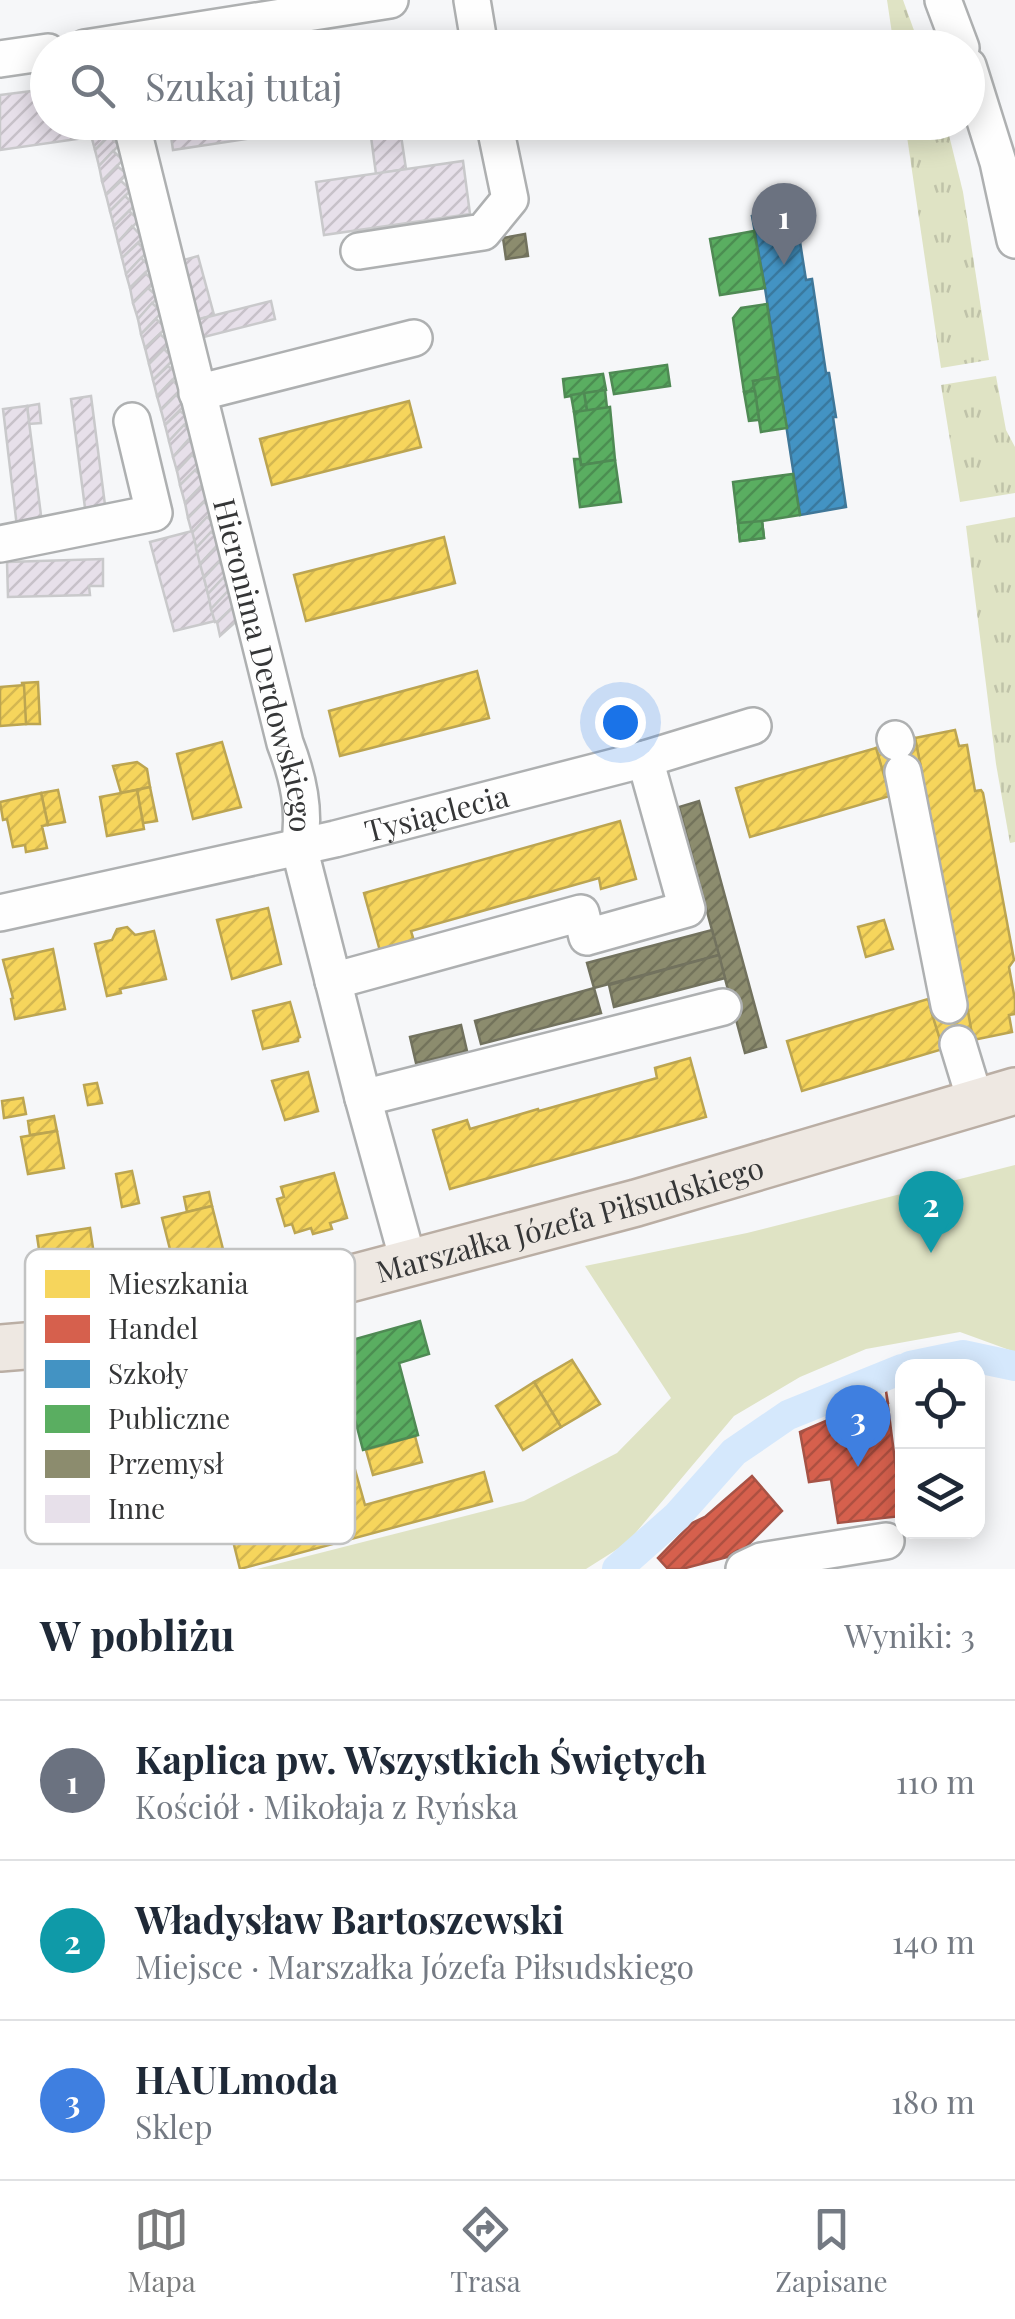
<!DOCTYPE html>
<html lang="pl">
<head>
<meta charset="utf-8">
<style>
	body { margin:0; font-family:"Playfair Display",serif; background:#f2f2f3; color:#1f2937 }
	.controls { position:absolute; right:30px; bottom:30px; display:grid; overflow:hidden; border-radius:20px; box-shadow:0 5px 25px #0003 }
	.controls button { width:90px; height:90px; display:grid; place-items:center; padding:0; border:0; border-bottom:2px solid #e0e1e3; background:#fff; color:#1f2937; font:50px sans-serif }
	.you { position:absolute; left:620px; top:722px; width:35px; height:35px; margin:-25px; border:8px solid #fff; border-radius:50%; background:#1a73e8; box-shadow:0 0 0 15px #1a73e833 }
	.badge { display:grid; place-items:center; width:65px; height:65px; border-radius:50%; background:#797a7b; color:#fff; font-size:32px; font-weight:700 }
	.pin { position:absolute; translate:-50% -82px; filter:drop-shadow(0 2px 5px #0008) }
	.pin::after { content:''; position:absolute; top:52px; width:35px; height:30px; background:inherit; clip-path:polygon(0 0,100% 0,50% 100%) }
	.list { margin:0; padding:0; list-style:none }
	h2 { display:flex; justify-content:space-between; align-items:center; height:130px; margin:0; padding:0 40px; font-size:42px }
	h2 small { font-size:32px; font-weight:400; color:#747a83 }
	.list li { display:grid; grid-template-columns:65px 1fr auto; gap:30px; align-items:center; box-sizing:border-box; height:160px; padding:0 40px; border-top:2px solid #e0e1e3 }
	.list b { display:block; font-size:38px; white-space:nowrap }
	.list p { margin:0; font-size:32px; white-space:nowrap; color:#747a83 }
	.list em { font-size:32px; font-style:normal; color:#747a83 }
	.icon { flex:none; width:55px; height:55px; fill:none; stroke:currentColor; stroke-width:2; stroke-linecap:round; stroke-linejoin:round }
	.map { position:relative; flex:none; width:1015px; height:1569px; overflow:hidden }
	.search { position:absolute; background:#fff; box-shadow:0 5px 25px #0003; left:30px; right:30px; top:30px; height:110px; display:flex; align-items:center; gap:25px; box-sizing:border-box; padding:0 35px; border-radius:55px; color:#747a83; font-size:38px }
	.sheet { height:610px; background:#fff }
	nav { display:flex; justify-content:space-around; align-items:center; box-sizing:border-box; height:140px; border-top:2px solid #e0e1e3; background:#fff; font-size:28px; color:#747a83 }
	nav a { display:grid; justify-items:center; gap:5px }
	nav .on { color:#797a7b }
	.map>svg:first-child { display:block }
	.grass { fill:url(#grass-tufts) }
	.park { fill:#dfe3c4 }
	.homes { fill:url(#homes-hatch); stroke:#bca551; stroke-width:2.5 }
	.shops { fill:url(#shops-hatch); stroke:#a65346; stroke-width:2.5 }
	.schools { fill:url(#schools-hatch); stroke:#3f7799; stroke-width:2.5 }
	.public { fill:url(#public-hatch); stroke:#4f8a54; stroke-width:2.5 }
	.industry { fill:url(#industry-hatch); stroke:#72725e; stroke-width:2.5 }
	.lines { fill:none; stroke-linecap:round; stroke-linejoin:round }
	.canal { stroke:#d5e8fc; stroke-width:30 }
	.building { fill:url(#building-hatch); stroke:#c9c9cb; stroke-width:2.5 }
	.minor-casing { stroke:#aeb0b1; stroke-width:40 }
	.major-casing { stroke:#baaea4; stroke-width:50 }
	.minor { stroke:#fefefe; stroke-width:35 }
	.major { stroke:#eee8e2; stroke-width:45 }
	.labels { text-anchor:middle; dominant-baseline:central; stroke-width:10; stroke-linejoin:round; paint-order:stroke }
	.street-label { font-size:30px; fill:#353637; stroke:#fff }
	.key { fill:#fff; stroke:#c2c3c3; stroke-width:2.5 }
	.key-label { font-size:28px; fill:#353637 }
</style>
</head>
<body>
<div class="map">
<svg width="1015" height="1569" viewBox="0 0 1015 1569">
	<defs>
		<pattern id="grass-tufts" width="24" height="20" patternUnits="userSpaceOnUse" patternTransform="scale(2.5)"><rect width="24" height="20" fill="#dfe3c4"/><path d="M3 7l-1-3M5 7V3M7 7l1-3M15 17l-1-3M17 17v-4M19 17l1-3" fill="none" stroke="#c0c3a9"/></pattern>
		<pattern id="homes-hatch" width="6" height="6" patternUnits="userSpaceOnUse" patternTransform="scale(2.5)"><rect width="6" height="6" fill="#f6d55c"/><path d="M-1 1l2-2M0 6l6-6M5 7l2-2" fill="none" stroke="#d4b751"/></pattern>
		<pattern id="shops-hatch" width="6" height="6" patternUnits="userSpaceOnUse" patternTransform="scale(2.5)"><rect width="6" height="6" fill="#d6604d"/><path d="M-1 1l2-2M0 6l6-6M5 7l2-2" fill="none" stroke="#ae5041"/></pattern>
		<pattern id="schools-hatch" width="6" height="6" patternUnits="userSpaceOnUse" patternTransform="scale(2.5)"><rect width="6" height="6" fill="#4393c3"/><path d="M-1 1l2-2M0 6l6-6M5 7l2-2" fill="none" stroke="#39799f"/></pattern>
		<pattern id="public-hatch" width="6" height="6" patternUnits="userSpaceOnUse" patternTransform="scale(2.5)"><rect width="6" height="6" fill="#5aae61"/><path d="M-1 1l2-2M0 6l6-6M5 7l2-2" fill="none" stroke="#4b8e51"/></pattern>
		<pattern id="industry-hatch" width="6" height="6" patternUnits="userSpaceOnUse" patternTransform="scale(2.5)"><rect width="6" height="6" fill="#8c8c6e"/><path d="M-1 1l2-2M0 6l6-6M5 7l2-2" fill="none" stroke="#73735b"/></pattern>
		<pattern id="building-hatch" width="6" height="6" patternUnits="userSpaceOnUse" patternTransform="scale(2.5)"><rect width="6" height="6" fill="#e7e0ea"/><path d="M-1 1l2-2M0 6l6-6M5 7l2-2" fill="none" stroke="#c7c1c9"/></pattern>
	</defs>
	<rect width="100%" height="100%" fill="#f6f7f9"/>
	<g class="grass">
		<path d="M887,0H903L920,47H894Z"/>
		<path d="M905,123H946L963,192L989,360L941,368Z"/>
		<path d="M996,376L1006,430L1015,447V493L960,502L941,385Z"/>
		<path d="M1015,517V842L1010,843L996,764L966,526Z"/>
	</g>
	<path class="park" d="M1015,1165V1352L960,1332L866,1349L800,1377L734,1416L627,1543L586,1569H257L524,1501L617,1453L671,1398L585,1266L747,1233Z"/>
	<g class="homes">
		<path d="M409,401L421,447L272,485L260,439Z"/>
		<path d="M444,537L455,583L306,621L294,575Z"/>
		<path d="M477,671L489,718L340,756L329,711Z"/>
		<path d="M38,682L40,724H26L22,683Z"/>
		<path d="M24,685L26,724L0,726V687Z"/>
		<path d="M955,730L959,746L967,745L975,791L981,790L983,793L1014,960L1009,967L1015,1000V1014L1009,1015L1012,1032L973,1040L915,738Z"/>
		<path d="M915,738L921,767L884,778L876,748Z"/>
		<path d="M222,742L241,807L193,819L177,754Z"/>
		<path d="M876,748L890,796L750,837L736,788Z"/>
		<path d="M137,762L147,769L150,787L121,793L113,766Z"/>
		<path d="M150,787L157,821L143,823L137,790Z"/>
		<path d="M58,790L65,822L48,825L41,793Z"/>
		<path d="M137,790L144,829L107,836L100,797Z"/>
		<path d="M41,793L48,825L42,826L47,848L26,852L25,845L13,847L7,819L3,820L0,802Z"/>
		<path d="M620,821L636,879L601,889L599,878L411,931L414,941L380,951L364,893Z"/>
		<path d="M268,908L281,964L232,979L217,920Z"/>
		<path d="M884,920L893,949L866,957L858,927Z"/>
		<path d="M127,927L135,935L154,931L166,979L120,989L121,993L107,996L95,944L112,940L117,929Z"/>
		<path d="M53,949L65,1009L15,1019L11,999L13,998L3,960Z"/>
		<path d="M928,999L943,1049L802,1091L787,1041Z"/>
		<path d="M966,1000L973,1040L943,1049L931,1011Z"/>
		<path d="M290,1002L300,1037L298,1038V1041L263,1049L253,1011Z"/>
		<path d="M690,1058L706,1117L450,1189L433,1130L467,1120L470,1129L538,1109L539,1111L657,1078L655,1068Z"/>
		<path d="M308,1072L318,1111L285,1120L272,1081Z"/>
		<path d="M97,1083L102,1103L88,1105L84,1085Z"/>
		<path d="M23,1098L26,1114L4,1118L2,1101Z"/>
		<path d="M54,1116L57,1131L30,1135L28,1121Z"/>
		<path d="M57,1131L64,1168L28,1174L21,1137Z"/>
		<path d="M132,1171L139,1203L122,1207L116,1174Z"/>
		<path d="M334,1173L347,1218L330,1223L332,1229L313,1234L311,1228L295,1233L292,1224L285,1226L277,1199L284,1197L281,1187Z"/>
		<path d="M209,1192L212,1206L187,1212L184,1197Z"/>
		<path d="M212,1206L224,1253L174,1265L162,1218Z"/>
		<path d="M90,1228L97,1275L44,1283L37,1236Z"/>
		<path d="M572,1360L600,1404L561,1427L534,1382Z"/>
		<path d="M534,1382L561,1427L523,1450L496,1406Z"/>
		<path d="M415,1436L422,1462L373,1475L366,1450Z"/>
		<path d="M354,1466L365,1505L484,1472L492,1501L240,1569L233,1541L331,1514L320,1476Z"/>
	</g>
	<g class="shops">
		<path d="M886,1391L902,1516L838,1523L831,1479L809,1482L800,1432L849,1411L888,1403Z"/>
		<path d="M752,1476L782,1511L741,1552L738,1550L727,1557L682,1569H668L658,1558L692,1523L705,1517Z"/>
	</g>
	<path class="schools" d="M795,210L806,280L812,279L826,373H829L836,417H833L846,507L800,515L765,288L752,216Z"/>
	<g class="public">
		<path d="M754,231L765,288L720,295L710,239Z"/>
		<path d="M767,304L778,377L753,381L755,391L744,392L733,318L741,308Z"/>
		<path d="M667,365L670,386L614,394L610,373Z"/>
		<path d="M603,374L606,390L565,397L563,379Z"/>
		<path d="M778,377L787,428L761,432L753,381Z"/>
		<path d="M605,390L607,408L587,411L584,393Z"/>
		<path d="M755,391L759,420L749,421L744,392Z"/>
		<path d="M584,393L587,411L574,412L571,395Z"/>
		<path d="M610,407L615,460L581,465L574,412Z"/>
		<path d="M574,459H580L581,465L615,460L621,502L580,507Z"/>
		<path d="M793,474L800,515L762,521L764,538L740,541L733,482Z"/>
		<path d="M762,521L764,538L740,541L738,523Z"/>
		<path d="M420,1321L429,1354L399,1363L418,1435L363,1450L344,1378L314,1386L305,1353Z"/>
	</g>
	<g class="industry">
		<path d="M525,234L528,256L506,259L503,238Z"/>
		<path d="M699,801L766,1047L745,1053L679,807Z"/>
		<path d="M712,930L719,955L594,988L587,963Z"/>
		<path d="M719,955L725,978L614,1007L609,985Z"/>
		<path d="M594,988L601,1013L481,1044L475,1021Z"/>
		<path d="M461,1025L467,1051L416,1063L410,1037Z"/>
	</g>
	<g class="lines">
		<g class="canal">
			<path d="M910,1366L963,1355L1015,1366"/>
			<path d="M617,1569L677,1516L734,1452L788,1415L902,1369"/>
		</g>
	</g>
	<g class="building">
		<path d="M48,89V122H88L91,137L0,150V95Z"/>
		<path d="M103,122H107L115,129L95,150L91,135Z"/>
		<path d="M169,122H359L173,150Z"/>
		<path d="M369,122H399L406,169L376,174Z"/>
		<path d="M109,136L119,145L99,166L95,150Z"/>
		<path d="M113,151L123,160L102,181L99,166Z"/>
		<path d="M463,161L470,214L324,235L316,182Z"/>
		<path d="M117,166L127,174L106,195L102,181Z"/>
		<path d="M121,181L131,190L110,211L106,195Z"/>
		<path d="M125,196L135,205L114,226L110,211Z"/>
		<path d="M129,211L139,220L118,242L114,226Z"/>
		<path d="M132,226L143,238L122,258L118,242Z"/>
		<path d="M138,243L147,252L126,274L122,258Z"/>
		<path d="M198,256L214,315L196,320L180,261Z"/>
		<path d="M141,258L151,267L130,288L126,274Z"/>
		<path d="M145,273L155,282L133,303L130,288Z"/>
		<path d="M148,288L158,297L138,319L133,303Z"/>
		<path d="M271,301L275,319L200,338L196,320Z"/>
		<path d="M152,303L162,312L141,334L138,319Z"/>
		<path d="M156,319L166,328L145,348L141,334Z"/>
		<path d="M160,334L170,343L149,364L145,348Z"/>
		<path d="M164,349L174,359L153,380L149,364Z"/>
		<path d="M168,366L178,374L157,396L153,380Z"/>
		<path d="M172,380L182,389L161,410L157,396Z"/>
		<path d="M176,395L186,404L165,425L161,410Z"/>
		<path d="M91,396L105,505L85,508L71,399Z"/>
		<path d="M39,404L41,423L29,424L27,406Z"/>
		<path d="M27,406L42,523L17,527L3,409Z"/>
		<path d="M180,411L190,419L169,441L165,425Z"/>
		<path d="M184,425L194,434L173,457L169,441Z"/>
		<path d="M188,440L198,449L177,471L173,457Z"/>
		<path d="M192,455L202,464L180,485L177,471Z"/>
		<path d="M195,470L206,481L185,503L180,485Z"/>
		<path d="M200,487L210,496L188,518L185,503Z"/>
		<path d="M204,502L214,511L192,533L188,518Z"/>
		<path d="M207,517L218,526L196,548L192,533Z"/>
		<path d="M192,531L215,621L174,631L150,542Z"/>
		<path d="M211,532L222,540L200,564L196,548Z"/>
		<path d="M216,547L225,556L204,578L200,564Z"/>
		<path d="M103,559V586H89L90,595L8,597L7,562Z"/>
		<path d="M219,562L229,572L208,594L204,578Z"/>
		<path d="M223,578L233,586L211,609L208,594Z"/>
		<path d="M227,592L238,602L220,621L215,622L211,609Z"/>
		<path d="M233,607L240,618L220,636L217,622Z"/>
	</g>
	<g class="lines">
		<defs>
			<g id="minor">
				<path d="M472,0L480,48"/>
				<path d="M943,0L961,48"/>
				<path d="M85,48L390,0"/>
				<path d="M0,59L48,52"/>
				<path d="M968,66L998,162L1015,240"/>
				<path id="s1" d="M131,122L285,743C298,777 306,811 299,847L363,1098L409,1264"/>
				<path d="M359,251L483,232L510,199L494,122"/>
				<path d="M197,393L414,338"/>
				<path d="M0,544L154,513L132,421"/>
				<path d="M895,739L896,742"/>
				<path d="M903,772L949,1005"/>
				<path id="s2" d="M0,913L335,839L645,759L753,726"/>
				<path d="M333,981L581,913L587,937L687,909L645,759"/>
				<path d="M958,1044L976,1103"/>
				<path d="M363,1098L723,1007"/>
				<path d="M744,1569L761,1561L886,1541"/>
			</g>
			<g id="major">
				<path id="s3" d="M0,1348L61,1343L217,1314L636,1203L1015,1091"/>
			</g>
		</defs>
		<use href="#minor" class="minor-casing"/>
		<use href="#major" class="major-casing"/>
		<use href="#minor" class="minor"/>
		<use href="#major" class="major"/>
	</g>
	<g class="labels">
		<g class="street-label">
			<text stroke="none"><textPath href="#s1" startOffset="560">Hieronima Derdowskiego</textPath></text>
			<text stroke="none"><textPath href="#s2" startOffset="448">Tysiąclecia</textPath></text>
			<text stroke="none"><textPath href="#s3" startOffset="585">Marszałka Józefa Piłsudskiego</textPath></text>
		</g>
	</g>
	<rect x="25" y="1249" width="330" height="295" rx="15" class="key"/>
	<rect x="45" y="1270" width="45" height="28" fill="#f6d55c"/>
	<rect x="45" y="1315" width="45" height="28" fill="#d6604d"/>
	<rect x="45" y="1360" width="45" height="28" fill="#4393c3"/>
	<rect x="45" y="1405" width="45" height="28" fill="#5aae61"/>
	<rect x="45" y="1450" width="45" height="28" fill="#8c8c6e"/>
	<rect x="45" y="1495" width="45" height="28" fill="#e7e0ea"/>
	<g class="key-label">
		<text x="108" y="1294">Mieszkania</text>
		<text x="108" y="1339">Handel</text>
		<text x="108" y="1384">Szkoły</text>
		<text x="108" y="1429">Publiczne</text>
		<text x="108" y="1474">Przemysł</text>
		<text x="108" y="1519">Inne</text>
	</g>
</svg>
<div class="controls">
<button><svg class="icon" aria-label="locate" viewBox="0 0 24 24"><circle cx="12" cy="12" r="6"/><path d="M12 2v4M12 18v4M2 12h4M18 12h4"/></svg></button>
<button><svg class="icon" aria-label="layers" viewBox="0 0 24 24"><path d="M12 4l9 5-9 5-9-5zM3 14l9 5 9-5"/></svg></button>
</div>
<div class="you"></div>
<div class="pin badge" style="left:784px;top:265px;background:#6b7280">1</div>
<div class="pin badge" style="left:931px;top:1253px;background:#0f9aa8">2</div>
<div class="pin badge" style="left:858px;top:1467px;background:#3f7fe0">3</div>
<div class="search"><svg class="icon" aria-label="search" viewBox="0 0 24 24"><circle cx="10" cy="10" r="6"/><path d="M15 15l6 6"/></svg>Szukaj tutaj</div>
</div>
<section class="sheet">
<h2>W pobliżu<small>Wyniki: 3</small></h2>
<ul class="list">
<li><span class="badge" style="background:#6b7280">1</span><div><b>Kaplica pw. Wszystkich Świętych</b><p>Kościół · Mikołaja z Ryńska</p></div><em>110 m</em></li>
<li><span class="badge" style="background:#0f9aa8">2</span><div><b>Władysław Bartoszewski</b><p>Miejsce · Marszałka Józefa Piłsudskiego</p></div><em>140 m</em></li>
<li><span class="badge" style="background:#3f7fe0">3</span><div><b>HAULmoda</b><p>Sklep</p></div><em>180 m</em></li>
</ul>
</section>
<nav>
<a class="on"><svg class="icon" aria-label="map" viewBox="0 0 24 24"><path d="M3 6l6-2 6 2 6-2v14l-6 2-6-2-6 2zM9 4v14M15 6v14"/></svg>Mapa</a>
<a><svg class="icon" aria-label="directions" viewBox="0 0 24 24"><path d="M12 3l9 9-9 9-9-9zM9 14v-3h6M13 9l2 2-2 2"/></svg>Trasa</a>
<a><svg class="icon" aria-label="saved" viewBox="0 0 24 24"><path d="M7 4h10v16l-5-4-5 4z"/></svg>Zapisane</a>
</nav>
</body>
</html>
